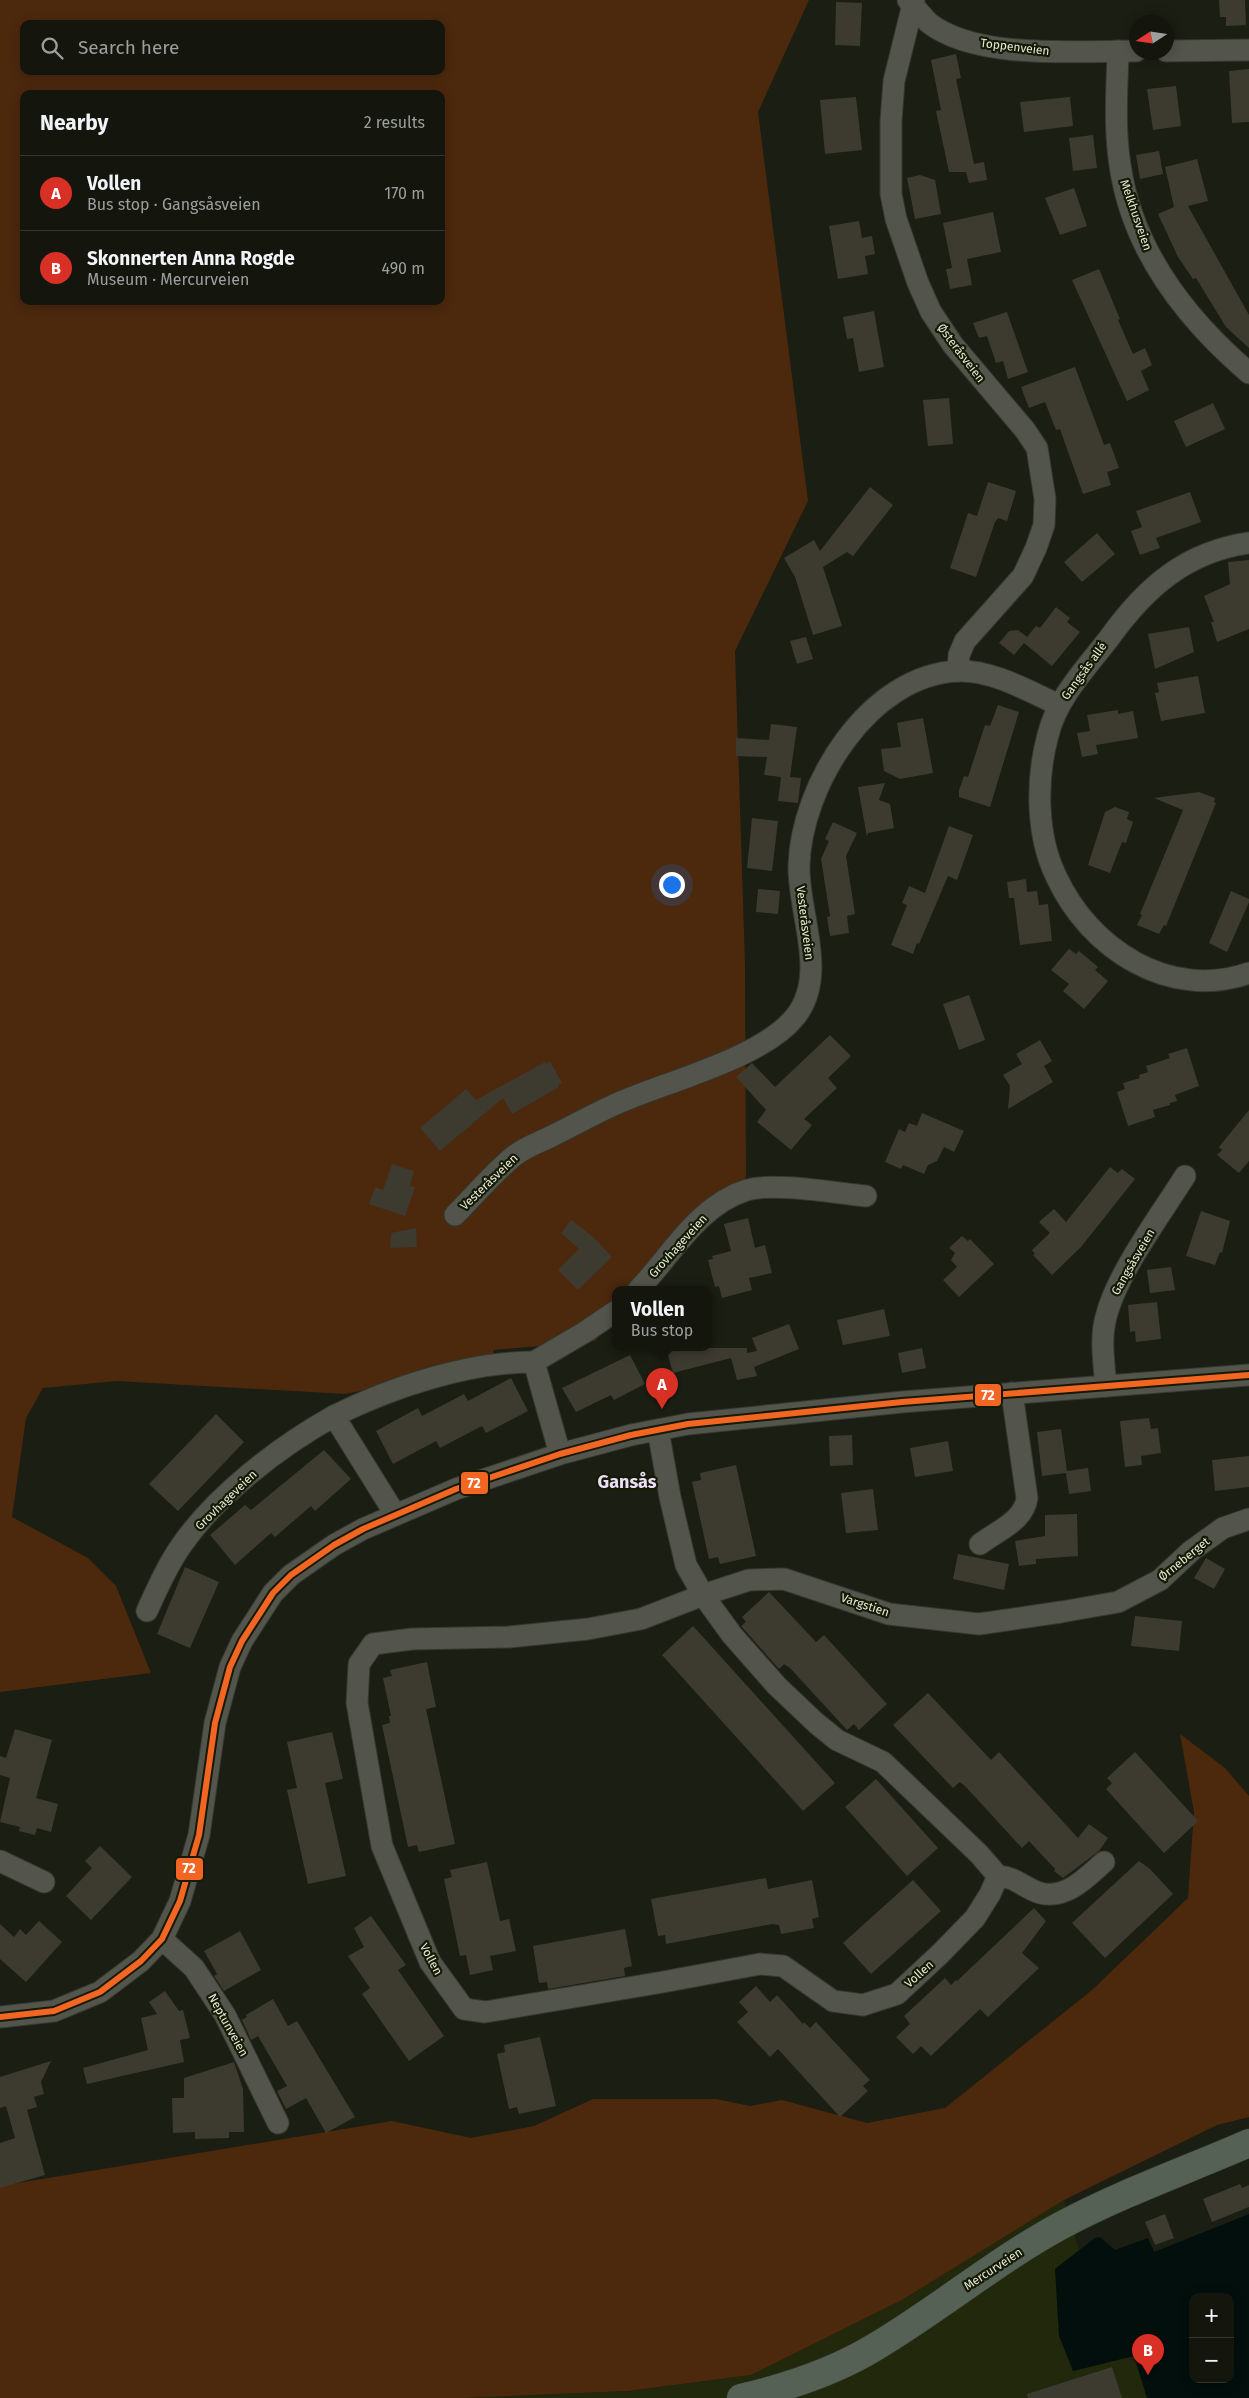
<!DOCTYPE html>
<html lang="en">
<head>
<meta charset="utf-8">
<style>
	body { margin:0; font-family:"Fira Sans",sans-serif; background:#1d1f17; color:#f1f3f6 }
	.controls { position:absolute; right:15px; bottom:15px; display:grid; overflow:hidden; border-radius:10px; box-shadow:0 2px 12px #0003 }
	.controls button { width:45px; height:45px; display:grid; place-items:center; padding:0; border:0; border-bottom:1px solid #33352e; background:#14160e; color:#f1f3f6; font:25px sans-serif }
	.compass { position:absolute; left:1129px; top:15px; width:45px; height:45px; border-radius:50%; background:#14160e; box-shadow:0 2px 12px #0003; rotate:258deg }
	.you { position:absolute; left:671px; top:884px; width:18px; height:18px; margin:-12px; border:4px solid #fff; border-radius:50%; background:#1a73e8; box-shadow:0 0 0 8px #1a73e833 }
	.badge { display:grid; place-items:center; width:32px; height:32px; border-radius:50%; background:#d93025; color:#fff; font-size:16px; font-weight:700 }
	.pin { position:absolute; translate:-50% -41px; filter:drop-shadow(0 1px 2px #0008) }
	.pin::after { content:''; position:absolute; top:26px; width:18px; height:15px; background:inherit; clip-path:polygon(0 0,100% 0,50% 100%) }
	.popup { position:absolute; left:612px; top:1286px; width:100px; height:65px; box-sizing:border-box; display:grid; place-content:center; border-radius:10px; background:#14160e; filter:drop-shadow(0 1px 4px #0005); font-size:16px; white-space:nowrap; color:#9d9f9e }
	.popup b { font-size:19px; color:#f1f3f6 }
	.popup::after { content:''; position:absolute; left:50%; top:100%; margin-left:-10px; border:10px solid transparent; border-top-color:#14160e }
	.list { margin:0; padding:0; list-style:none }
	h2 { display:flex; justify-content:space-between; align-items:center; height:65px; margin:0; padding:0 20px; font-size:21px }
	h2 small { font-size:16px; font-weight:400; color:#9d9f9e }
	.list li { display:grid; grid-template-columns:32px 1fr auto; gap:15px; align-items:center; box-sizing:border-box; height:75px; padding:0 20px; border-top:1px solid #33352e }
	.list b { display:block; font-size:19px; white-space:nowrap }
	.list p { margin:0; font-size:16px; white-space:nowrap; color:#9d9f9e }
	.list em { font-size:16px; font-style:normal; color:#9d9f9e }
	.icon { flex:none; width:28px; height:28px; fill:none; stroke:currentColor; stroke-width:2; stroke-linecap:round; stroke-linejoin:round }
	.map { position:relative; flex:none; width:1249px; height:2398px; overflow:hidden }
	.search { position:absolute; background:#14160e; box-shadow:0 2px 12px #0003; left:20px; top:20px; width:425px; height:55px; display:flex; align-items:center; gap:12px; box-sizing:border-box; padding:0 18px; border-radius:10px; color:#9d9f9e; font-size:19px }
	.panel { position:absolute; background:#14160e; box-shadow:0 2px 12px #0003; left:20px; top:90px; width:425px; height:215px; border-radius:10px }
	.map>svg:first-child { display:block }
	.built { fill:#21280c }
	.green { fill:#4c280d; fill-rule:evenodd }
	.water { fill:#020f0d; fill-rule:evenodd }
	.building { fill:#3d3b30 }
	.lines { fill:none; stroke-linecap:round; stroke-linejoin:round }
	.minor-casing { stroke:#36392f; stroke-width:23 }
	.major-casing { stroke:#36392f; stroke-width:29 }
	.minor { stroke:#53554c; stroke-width:21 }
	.major { stroke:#556154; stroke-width:28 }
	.bus-1-casing { stroke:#151a04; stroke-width:10 }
	.bus-1 { stroke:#f26522; stroke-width:6 }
	.labels { text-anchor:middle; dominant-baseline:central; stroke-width:4.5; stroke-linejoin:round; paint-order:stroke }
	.street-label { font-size:12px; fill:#e4e8da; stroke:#151a04 }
	.district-label { font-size:18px; font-weight:bold; fill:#ecdef9; stroke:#151a04 }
	.line-badge { stroke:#151a04; stroke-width:2 }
	.badge-label { font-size:14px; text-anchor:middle; font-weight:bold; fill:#fff }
</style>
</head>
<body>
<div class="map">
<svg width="1249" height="2398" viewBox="0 0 1249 2398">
	<rect width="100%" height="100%" fill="#1b1e12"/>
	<path class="built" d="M1064,2200L1079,2250L1055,2269L1073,2371L1134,2355L1147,2398H464L628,2391L751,2375L902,2300Z"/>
	<g class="green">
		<path d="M0,0H809L758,112L808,501L735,651L745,963L746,1177L641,1290H616V1318L595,1341L493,1350L496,1364L345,1394L117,1381L43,1388L26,1418L12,1517L88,1558L116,1586L151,1673L0,1692ZM24,24H441V71H24ZM24,94H441V301H24Z"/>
		<path d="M1180,1734L1225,1768L1249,1796V2117L1217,2125L1064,2200L902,2300L751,2375L628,2391L464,2398H0V2186L392,2121L471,2138L534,2126L593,2099H716L750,2106L782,2100L867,2123L945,2108L1092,1990L1188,1898L1194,1812Z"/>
	</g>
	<path class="water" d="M1249,2214V2398H1147L1134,2356L1073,2371L1059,2336L1055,2269L1095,2238L1100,2237L1115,2250L1148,2238L1154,2252ZM1193,2297H1230V2379H1193Z"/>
	<g class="building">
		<path d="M1219,0H1245L1246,25L1226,26V17H1220Z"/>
		<path d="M836,2L862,3L860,46L835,45Z"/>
		<path d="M956,54L961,78L956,79L974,164L984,162L987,180L969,183L966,172H949L936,111L941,110L931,60Z"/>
		<path d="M1249,69V122L1232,123L1229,71Z"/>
		<path d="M1176,86L1181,126L1153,130L1147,89Z"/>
		<path d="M856,97L862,150L825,154L820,100Z"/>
		<path d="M1070,97L1073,126L1024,132L1020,102Z"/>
		<path d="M1093,135L1097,168L1073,171L1069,138Z"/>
		<path d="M1159,151L1163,174L1140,179L1136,155Z"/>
		<path d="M1197,159L1208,201L1188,206L1249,315V348L1226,327L1196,278L1193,279L1178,257L1158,214L1174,207L1165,167Z"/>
		<path d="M920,175L935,180L941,214L915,219L907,178Z"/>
		<path d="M1074,188L1087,226L1060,235L1045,198Z"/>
		<path d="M993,212L1001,252L967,259L972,285L950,289L946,269L952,268L943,223Z"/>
		<path d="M859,221L862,238L872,236L875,254L865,256L868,274L838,279L829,226Z"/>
		<path d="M1099,269L1120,319L1118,320L1133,354L1145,348L1152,365L1141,371L1149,390L1127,401L1072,280Z"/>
		<path d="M874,311L884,367L859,372L853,338L847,339L843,317Z"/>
		<path d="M1007,312L1028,372L1008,379L1003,361L996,363L987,336L979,338L973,323Z"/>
		<path d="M1075,367L1104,445L1110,443L1119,468L1107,472L1111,485L1083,494L1060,429L1056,430L1045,402L1029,408L1021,387Z"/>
		<path d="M949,398L953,444L928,446L923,400Z"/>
		<path d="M1213,403L1225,429L1186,447L1174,421Z"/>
		<path d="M988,482L1016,491L1007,521L998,518L995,522L976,577L950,568L968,513L977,516Z"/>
		<path d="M870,487L893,505L853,556L847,552L823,567L842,626L813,635L795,577L784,558L814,540L820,551Z"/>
		<path d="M1190,492L1201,522L1156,538L1160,548L1140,555L1131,531L1142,527L1136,511Z"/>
		<path d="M1097,533L1115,554L1082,582L1064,562Z"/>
		<path d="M1249,560V629L1217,642L1211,622H1214L1204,596L1230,584L1228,562Z"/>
		<path d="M1056,607L1070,618L1067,622L1080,632L1052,666L1024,643L1014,655L999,643L1009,631L1018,630L1027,637L1036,626L1040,628Z"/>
		<path d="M1189,627L1194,652L1155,669L1148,634Z"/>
		<path d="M806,637L813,659L797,664L790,641Z"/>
		<path d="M1198,676L1205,713L1161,721L1155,693L1159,692L1157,683Z"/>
		<path d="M998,705L1019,712L990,807L959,797V790L964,776L968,777L985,725L990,726Z"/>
		<path d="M1118,710V714L1133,711L1138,738L1096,745L1098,754L1082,757L1077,733L1090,731L1087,715Z"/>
		<path d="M923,718L933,773L900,779L884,771L881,749L901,747L897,723Z"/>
		<path d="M771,724L797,727L790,777L801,778L798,803L778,801L781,777L764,775L767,757L736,756V738L769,740Z"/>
		<path d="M885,783L879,800L890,804L894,828L868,833L867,837L858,787Z"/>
		<path d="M1199,792L1215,798L1214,802L1216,803L1166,926L1164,925L1159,934L1137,925L1142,915L1140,914L1183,810L1154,798Z"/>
		<path d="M1115,807L1129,812L1127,819L1133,822L1126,843L1122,842L1110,873L1088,865L1105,812Z"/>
		<path d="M752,818L778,821L772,871L747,868Z"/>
		<path d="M833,822L857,833L846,856L855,914L847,916L849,933L830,936L827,917L830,916L821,859L829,841L825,839Z"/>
		<path d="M949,826L973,835L957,880L948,876L919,944L917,943L913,954L891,945L907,905L902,903L909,886L925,893Z"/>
		<path d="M1026,879L1027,892L1037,891L1039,905L1048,904L1052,941L1020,945L1014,898H1009L1007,882Z"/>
		<path d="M758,889L780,891L778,914L756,912Z"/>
		<path d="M1231,891L1249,899V902L1227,952L1209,943Z"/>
		<path d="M1069,949L1076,954L1079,951L1098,967L1095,970L1108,981L1084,1009L1063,991L1069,984L1051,970Z"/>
		<path d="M969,995L985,1040L959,1050L943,1004Z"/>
		<path d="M830,1035L851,1056L828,1078L837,1088L804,1119L812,1125L791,1150L757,1122L766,1110L736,1077L752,1063L775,1087Z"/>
		<path d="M1040,1040L1052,1061L1044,1066L1053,1082L1008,1109L1010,1086L1003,1075L1022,1064L1016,1054Z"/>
		<path d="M1187,1048L1199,1086L1175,1095L1177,1101L1170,1103V1105L1153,1110L1155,1117L1128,1126L1117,1092L1125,1089L1123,1083L1140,1078L1139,1075L1148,1072L1146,1066L1170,1058L1168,1054Z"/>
		<path d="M550,1061L562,1083L558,1085L559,1087L512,1114L503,1098L440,1151L420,1128L466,1089L476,1100L545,1062L546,1064Z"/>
		<path d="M1249,1110V1161L1239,1173L1217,1155L1222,1150L1219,1147Z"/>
		<path d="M922,1113L964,1131L954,1152L944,1147L937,1161L928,1165L924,1174L903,1165L901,1169L885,1162L899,1129L905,1132L909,1123L917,1126Z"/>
		<path d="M392,1164L414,1171L410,1186L415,1187L405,1216L369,1204L375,1187L383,1190Z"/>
		<path d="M1110,1167L1118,1173L1122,1169L1135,1179L1081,1247L1052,1275L1033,1255L1035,1254L1032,1250L1050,1233L1039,1222L1054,1209L1066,1222Z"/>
		<path d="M1201,1211L1230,1221L1222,1253L1220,1252L1215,1265L1186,1256Z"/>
		<path d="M748,1218L755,1248L765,1245L772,1273L749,1278L752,1290L722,1298L719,1286L715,1287L708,1260L713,1259L712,1256L731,1251L724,1224Z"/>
		<path d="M571,1220L592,1236L612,1257L578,1290L558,1270L579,1249L561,1233Z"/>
		<path d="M416,1228L417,1247L390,1248L391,1233Z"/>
		<path d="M962,1236L968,1241L970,1239L994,1264L959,1297L943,1280L957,1267L951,1260L955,1253L949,1248Z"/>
		<path d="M1171,1267L1175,1290L1150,1293L1147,1270Z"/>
		<path d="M1157,1302L1161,1339L1136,1342L1135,1331L1130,1332L1128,1305Z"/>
		<path d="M884,1309L890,1336L843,1345L837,1320Z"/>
		<path d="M789,1324L799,1349L754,1367L757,1376L737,1380L731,1358L673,1373L666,1348H747V1353L757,1351L752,1338Z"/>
		<path d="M922,1348L926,1368L902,1373L898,1353Z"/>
		<path d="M630,1355L645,1384L614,1400L611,1395L576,1412L562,1388Z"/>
		<path d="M511,1378L528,1411L486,1433L482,1426L440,1448L436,1441L393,1464L376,1431L418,1408L422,1416L464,1394L468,1401Z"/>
		<path d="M216,1414L244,1442L178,1511L149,1484Z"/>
		<path d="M1149,1418L1151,1429L1158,1428L1161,1453L1141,1456L1142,1465L1125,1467L1120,1421Z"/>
		<path d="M1061,1429L1067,1471L1088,1468L1091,1491L1069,1494L1066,1473L1042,1476L1037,1432Z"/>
		<path d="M852,1435L853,1465L830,1466L829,1436Z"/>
		<path d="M948,1441L953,1471L915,1477L910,1448Z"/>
		<path d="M324,1450L351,1479L315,1511L311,1506L275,1537L271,1533L235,1565L210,1535L245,1505L251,1510Z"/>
		<path d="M1249,1456V1487L1215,1491L1212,1460Z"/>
		<path d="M736,1465L756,1556L720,1564L718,1557L709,1559L692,1482L701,1480L700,1473Z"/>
		<path d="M873,1489L878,1530L846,1533L841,1493Z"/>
		<path d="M1077,1514L1078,1556L1036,1559V1564L1019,1566L1015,1541L1045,1536V1515Z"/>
		<path d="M958,1554L1009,1564L1004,1590L953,1579Z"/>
		<path d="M1206,1558L1225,1569L1214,1589L1194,1578Z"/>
		<path d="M185,1567L219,1582L190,1648L157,1634Z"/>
		<path d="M769,1592L816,1642L824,1635L887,1704L859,1730L854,1724L847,1730L790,1668L784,1664L779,1669L741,1626L746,1622L742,1617Z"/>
		<path d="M1135,1616L1182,1621L1179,1651L1131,1646Z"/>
		<path d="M693,1626L835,1783L803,1811L662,1655Z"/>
		<path d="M427,1662L436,1707L426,1709L455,1844L419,1852L417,1845L408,1847L382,1725L390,1723L389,1716H391L383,1678L392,1676L390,1670Z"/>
		<path d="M928,1693L991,1760L999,1752L1078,1838L1089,1824L1108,1838L1099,1851L1063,1878L1054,1871L1055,1869L1029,1841L1022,1848L965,1786L960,1782L953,1788L893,1725Z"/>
		<path d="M15,1729L52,1740L36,1798L58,1804L51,1832L37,1828L35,1835L19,1831L20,1827L0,1822L10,1778L0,1775V1756L6,1758Z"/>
		<path d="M332,1732L343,1779L325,1783L346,1876L308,1884L287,1790L297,1788L287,1742Z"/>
		<path d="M1135,1752L1198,1821L1164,1853L1106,1789L1112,1783L1107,1778Z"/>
		<path d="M876,1779L938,1848L907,1876L845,1807Z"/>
		<path d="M100,1846L132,1877L91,1920L66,1896L92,1868L85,1861Z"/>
		<path d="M1139,1861L1150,1869L1173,1894L1105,1958L1072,1923Z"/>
		<path d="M487,1862L500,1921L509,1919L516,1951L490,1956L493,1970L470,1975L466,1955L460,1956L444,1879L452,1877L450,1870Z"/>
		<path d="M766,1878L768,1889L812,1880L819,1917L812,1919L814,1928L781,1934L779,1925L772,1924L666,1944L665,1935L658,1936L651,1899Z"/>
		<path d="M913,1880L941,1911L871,1974L843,1943Z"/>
		<path d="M1034,1908L1046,1921L1022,1953L1039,1968L988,2017L980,2009L931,2056L921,2046L913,2054L896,2037L910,2024L904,2016L945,1978L951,1985L956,1980L957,1981Z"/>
		<path d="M371,1916L406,1965L398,1970L444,2036L409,2061L362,1994L370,1988L348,1956L364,1947L354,1928Z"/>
		<path d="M39,1921L62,1942L26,1982L0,1959V1924L14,1937L20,1929L26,1935Z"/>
		<path d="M625,1929L632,1966L624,1968L625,1976L548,1989L547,1982L539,1983L533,1946Z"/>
		<path d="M240,1931L261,1970L224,1991L214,1976L217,1974L204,1951Z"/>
		<path d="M756,1986L770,2002L777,1995L803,2024L804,2022L810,2028L816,2022L870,2080L863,2086L868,2091L840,2117L778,2049L770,2057L737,2022L748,2012L739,2002Z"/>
		<path d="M165,1991L179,2011L183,2010L190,2038L180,2040L184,2062L87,2084L83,2068L148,2050L141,2018L157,2014L149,2002Z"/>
		<path d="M273,1999L288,2026L297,2021L355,2117L326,2133L306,2098L286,2109L277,2091L287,2086L258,2036L251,2040L242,2020L247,2017L246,2015Z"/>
		<path d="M540,2037L556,2106L519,2114L517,2107L509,2109L497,2054L505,2052L504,2045Z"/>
		<path d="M51,2061L41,2082L44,2094L34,2097L37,2107L27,2110L45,2175L0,2188V2143L15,2138L6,2106L0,2108V2077Z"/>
		<path d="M234,2062L243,2089L244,2132H229V2138L195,2139V2132L173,2133L172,2098H184V2078Z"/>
		<path d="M1240,2184L1242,2188L1249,2185V2207L1212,2222L1203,2199Z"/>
		<path d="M1165,2214L1174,2238L1155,2245L1145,2222Z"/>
		<path d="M1112,2367L1122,2398H1028L1027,2394Z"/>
	</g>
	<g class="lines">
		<defs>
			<g id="minor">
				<path d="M908,0C915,7 922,16 929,23C976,60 1079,51 1136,51"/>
				<path d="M914,0L894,81L891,121V194L896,219L918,283L931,312L953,345L1025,430L1037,448L1045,499L1044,525L1036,548L1023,576L965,641L959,655L958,671"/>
				<path d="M1118,51C1117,89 1114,127 1120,165C1132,250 1186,319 1249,373"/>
				<path d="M1166,51L1249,50"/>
				<path d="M1249,543C1186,552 1146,587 1110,637C1087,667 1057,698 1048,735C1036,779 1036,835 1056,876C1089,949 1170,1001 1249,973"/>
				<path d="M455,1215C474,1196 493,1173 514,1156C525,1147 540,1142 552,1136C577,1124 602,1109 628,1099C674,1080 764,1056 795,1017C829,975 798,914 799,866C801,785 869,675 958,671C993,670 1028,691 1059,705"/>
				<path d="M638,1290C671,1256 698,1205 747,1190C776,1182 835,1193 866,1196"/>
				<path d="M534,1362L585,1332L616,1311"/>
				<path d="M1106,1386C1104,1364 1100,1338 1106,1317C1117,1273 1160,1216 1185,1176"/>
				<path d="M334,1416C392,1387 468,1362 534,1362L560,1454"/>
				<path d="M658,1430L670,1497L686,1565L703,1595L732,1635L777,1686L816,1723L837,1740L883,1762L979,1854L998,1876"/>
				<path d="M980,1544C997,1531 1024,1521 1027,1498L1012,1393"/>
				<path d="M147,1611C157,1589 167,1566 181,1546C216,1495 280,1446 334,1416L395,1514"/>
				<path d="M0,1861L44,1882"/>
				<path d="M1104,1862C1087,1877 1066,1900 1040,1893C1024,1888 1016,1877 998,1876L990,1894L975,1918L940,1954L897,1994L863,2005L833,2001L783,1966L760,1964L663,1982L485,2012L464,2009L430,1962L382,1846L357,1703L359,1664L373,1644L412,1639L509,1637L588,1629L641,1619L703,1595L749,1580L784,1579L889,1614L979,1624L1061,1612L1118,1602L1160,1580L1191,1551L1223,1528L1249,1519"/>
				<path d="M162,1939L194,1968L225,2015L278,2123"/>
				<path d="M0,2017L54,2011L100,1992L141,1961L162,1939L180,1901L199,1835L215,1723L230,1667L242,1641L273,1593L291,1575L334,1545L363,1529L456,1489L560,1454L631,1435L688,1424L902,1402L1249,1375"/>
			</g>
			<path id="major" d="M741,2398C788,2387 834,2372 875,2347C939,2309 997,2260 1062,2225C1122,2193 1187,2170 1249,2143"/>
		</defs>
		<use href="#minor" class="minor-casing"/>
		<use href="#major" class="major-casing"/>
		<use href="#minor" class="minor"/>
		<use href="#major" class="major"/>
		<defs>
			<path id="bus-1" d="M0,2017L54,2011L100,1992L141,1961L162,1939L180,1901L199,1835L215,1723L230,1667L242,1641L273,1593L291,1575L334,1545L363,1529L456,1489L560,1454L631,1435L688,1424L902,1402L1249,1375"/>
		</defs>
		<use href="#bus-1" class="bus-1-casing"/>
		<use href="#bus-1" class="bus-1"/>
	</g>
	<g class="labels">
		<g class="street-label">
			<text transform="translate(1015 47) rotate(7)">Toppenveien</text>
			<text transform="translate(1136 215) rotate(71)">Melkhusveien</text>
			<text transform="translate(961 353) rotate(53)">Østeråsveien</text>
			<text transform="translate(1084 671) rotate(-54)">Gangsås allé</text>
			<text transform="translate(805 923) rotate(83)">Vesteråsveien</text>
			<text transform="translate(489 1182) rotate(-44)">Vesteråsveien</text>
			<text transform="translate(678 1246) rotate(-48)">Grovhageveien</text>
			<text transform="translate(1133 1262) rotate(-60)">Gangsåsveien</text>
			<text transform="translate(226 1500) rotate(-44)">Grovhageveien</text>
			<text transform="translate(1184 1559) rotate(-39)">Ørneberget</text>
			<text transform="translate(865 1605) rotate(18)">Vargstien</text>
			<text transform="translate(431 1959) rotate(62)">Vollen</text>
			<text transform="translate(919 1974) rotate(-42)">Vollen</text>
			<text transform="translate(228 2025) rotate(61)">Neptunveien</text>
			<text transform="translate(993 2269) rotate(-33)">Mercurveien</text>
		</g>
		<g class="district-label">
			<text x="627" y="1482">Gansås</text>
		</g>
	</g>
	<g class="line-badge">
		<rect x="974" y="1383" width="28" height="24" rx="5" fill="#f26522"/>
		<rect x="460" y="1471" width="29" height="24" rx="5" fill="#f26522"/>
		<rect x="175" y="1857" width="29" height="24" rx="5" fill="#f26522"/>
	</g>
	<g class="badge-label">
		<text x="988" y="1400">72</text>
		<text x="474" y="1488">72</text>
		<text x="189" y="1873">72</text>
	</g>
</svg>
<div class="controls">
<button>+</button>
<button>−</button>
</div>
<svg class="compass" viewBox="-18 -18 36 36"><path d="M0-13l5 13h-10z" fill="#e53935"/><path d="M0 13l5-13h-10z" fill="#9d9f9e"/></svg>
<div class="you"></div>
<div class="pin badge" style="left:662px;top:1409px">A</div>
<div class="popup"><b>Vollen</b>Bus stop</div>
<div class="pin badge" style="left:1148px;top:2375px">B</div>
<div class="search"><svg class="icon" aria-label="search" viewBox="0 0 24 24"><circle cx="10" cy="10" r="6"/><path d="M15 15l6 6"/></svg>Search here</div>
<section class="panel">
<h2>Nearby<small>2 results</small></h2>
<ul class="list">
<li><span class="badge">A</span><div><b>Vollen</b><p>Bus stop · Gangsåsveien</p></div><em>170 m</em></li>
<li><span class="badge">B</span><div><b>Skonnerten Anna Rogde</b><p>Museum · Mercurveien</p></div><em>490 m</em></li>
</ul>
</section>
</div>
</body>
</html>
